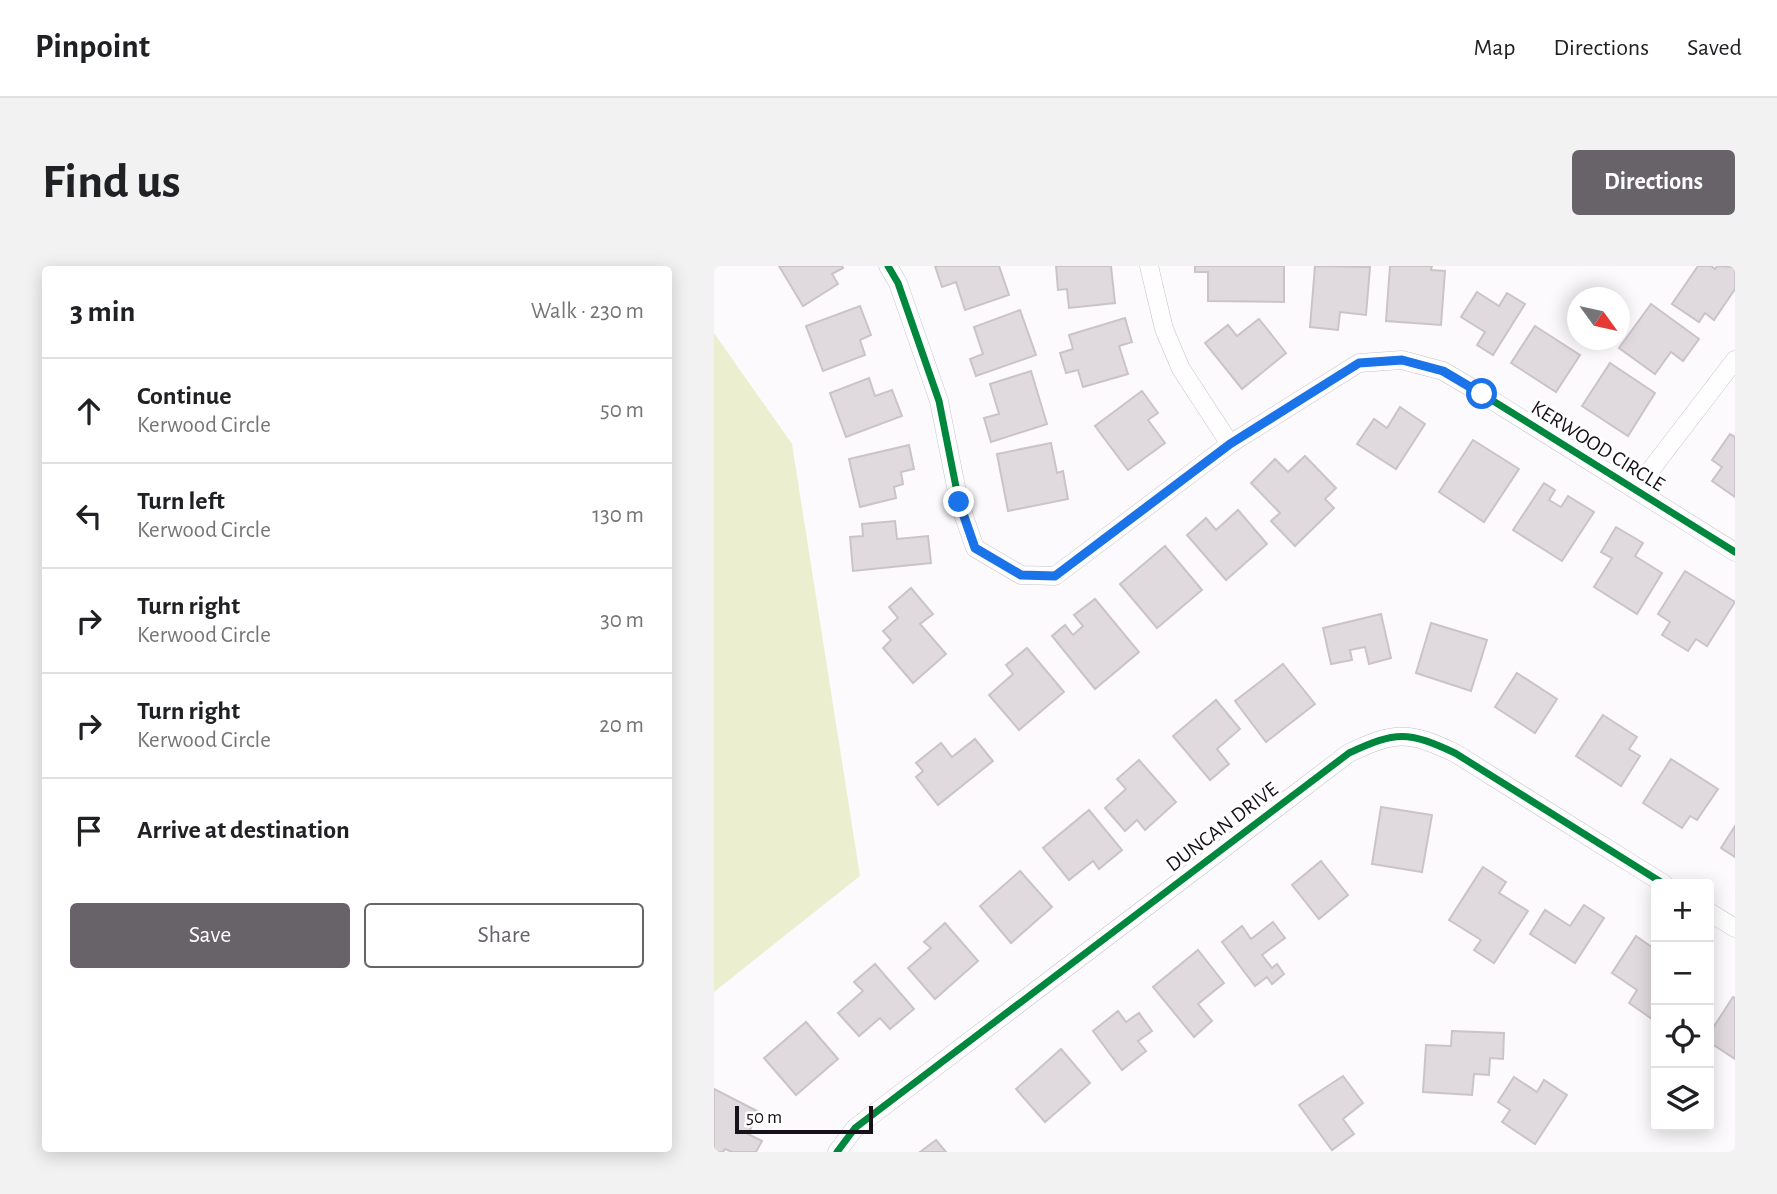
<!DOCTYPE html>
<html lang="en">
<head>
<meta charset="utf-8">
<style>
	body { margin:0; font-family:"Alegreya Sans",sans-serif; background:#f2f2f2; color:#202124 }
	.controls { position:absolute; right:21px; bottom:21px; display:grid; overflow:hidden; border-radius:7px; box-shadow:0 4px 18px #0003 }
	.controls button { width:63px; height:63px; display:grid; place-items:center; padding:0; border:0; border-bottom:2px solid #e0e0e0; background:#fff; color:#202124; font:35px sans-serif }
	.compass { position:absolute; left:853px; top:21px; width:63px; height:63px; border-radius:50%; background:#fff; box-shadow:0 4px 18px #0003; rotate:123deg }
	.scale { position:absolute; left:21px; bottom:18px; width:138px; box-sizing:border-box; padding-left:7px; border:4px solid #171119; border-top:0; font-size:19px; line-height:24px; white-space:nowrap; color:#171119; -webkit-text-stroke:5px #fff; paint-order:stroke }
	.stop { position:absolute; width:21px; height:21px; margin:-16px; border:5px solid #1a73e8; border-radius:50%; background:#fff }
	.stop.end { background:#1a73e8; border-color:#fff; box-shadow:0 2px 7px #0008 }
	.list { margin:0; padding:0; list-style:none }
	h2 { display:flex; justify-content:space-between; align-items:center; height:91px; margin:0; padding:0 28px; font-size:30px }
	h2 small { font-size:23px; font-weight:400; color:#757577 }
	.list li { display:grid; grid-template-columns:46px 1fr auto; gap:21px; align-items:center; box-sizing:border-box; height:105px; padding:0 28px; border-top:2px solid #e0e0e0 }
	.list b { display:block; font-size:26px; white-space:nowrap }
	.list p { margin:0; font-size:23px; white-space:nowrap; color:#757577 }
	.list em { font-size:23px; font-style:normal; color:#757577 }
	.actions { display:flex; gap:14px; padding:21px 28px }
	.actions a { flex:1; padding:16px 0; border:2px solid #676369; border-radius:7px; text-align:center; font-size:24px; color:#676369 }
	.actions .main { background:#676369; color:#fff }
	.icon { flex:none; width:38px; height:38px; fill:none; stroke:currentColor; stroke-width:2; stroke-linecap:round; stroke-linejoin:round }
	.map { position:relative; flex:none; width:1021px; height:886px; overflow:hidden; border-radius:7px }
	header { display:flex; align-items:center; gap:42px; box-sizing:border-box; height:98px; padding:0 35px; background:#fff; border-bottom:2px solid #e0e0e0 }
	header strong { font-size:33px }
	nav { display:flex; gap:38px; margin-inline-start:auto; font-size:24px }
	.intro { display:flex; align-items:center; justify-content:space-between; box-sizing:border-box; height:168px; padding:0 42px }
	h1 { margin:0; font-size:49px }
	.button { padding:18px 32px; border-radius:7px; background:#676369; color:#fff; font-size:24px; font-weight:700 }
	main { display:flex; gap:42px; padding:0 42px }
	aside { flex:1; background:#fff; border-radius:7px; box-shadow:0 4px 18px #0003 }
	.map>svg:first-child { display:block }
	.green { fill:#ebefd0 }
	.building { fill:#e0dade; stroke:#cac4c8; stroke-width:2 }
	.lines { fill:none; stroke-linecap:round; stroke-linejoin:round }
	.street-casing { stroke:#c7c3c9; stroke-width:19 }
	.street { stroke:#fffeff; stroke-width:18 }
	.cycleway-casing { stroke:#fff; stroke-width:11 }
	.cycleway { stroke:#00873e; stroke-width:7 }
	.route { stroke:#1a73e8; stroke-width:9 }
	.labels { text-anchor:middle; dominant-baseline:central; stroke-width:6; stroke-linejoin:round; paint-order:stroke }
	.street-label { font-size:21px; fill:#171119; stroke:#fff }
</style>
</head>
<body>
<header>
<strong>Pinpoint</strong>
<nav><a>Map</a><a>Directions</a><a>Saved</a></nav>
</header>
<div class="intro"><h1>Find us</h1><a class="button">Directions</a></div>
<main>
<aside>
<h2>3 min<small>Walk · 230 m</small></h2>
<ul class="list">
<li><svg class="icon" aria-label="ahead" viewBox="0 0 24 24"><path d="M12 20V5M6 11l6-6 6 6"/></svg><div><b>Continue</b><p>Kerwood Circle</p></div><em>50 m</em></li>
<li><svg class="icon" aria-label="left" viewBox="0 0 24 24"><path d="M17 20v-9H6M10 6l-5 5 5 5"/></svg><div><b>Turn left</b><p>Kerwood Circle</p></div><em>130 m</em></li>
<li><svg class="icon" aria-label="right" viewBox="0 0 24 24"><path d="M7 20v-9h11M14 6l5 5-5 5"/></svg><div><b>Turn right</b><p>Kerwood Circle</p></div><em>30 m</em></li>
<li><svg class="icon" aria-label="right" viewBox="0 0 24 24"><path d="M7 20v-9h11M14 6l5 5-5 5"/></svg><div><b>Turn right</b><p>Kerwood Circle</p></div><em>20 m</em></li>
<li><svg class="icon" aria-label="arrive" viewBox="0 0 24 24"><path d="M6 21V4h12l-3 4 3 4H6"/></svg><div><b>Arrive at destination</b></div></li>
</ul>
<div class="actions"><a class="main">Save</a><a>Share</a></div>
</aside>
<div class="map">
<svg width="1021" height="886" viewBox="0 0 1021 886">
	<rect width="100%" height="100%" fill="#fcfafd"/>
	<path class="green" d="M0,67L78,178L146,610L0,726Z"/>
	<g class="building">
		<path d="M65,0H128L129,2L118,8L124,18L89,40Z"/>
		<path d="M221,0H285L295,29L251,44L242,16L228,21Z"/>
		<path d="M342,0H397L401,37L355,42L353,23L344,24Z"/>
		<path d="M481,0H570V36L494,35V6H481Z"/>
		<path d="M601,0L656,1L652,49L626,46L624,64L596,61Z"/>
		<path d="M676,0H718L717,4L731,5L727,59L672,55Z"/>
		<path d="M984,0H997L1001,3L1003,0L1021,1V23L1000,54L991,47L985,56L958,38Z"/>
		<path d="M763,26L785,40L793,27L811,38L779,89L763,79L771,66L747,51Z"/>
		<path d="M937,38L985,73L969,95L957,86L941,108L905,82Z"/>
		<path d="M146,40L157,69L146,74L151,89L109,105L92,60Z"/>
		<path d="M306,44L322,89L262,110L256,93L269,88L260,61Z"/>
		<path d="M411,52L418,76L405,80L414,108L369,121L364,104L352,107L346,87L359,83L355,69Z"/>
		<path d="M545,53L572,87L528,123L491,77L514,59L523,70Z"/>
		<path d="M821,60L866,89L842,126L797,97Z"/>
		<path d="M896,97L941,127L914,170L868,140Z"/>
		<path d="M317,105L333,158L277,176L270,152L285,148L276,118Z"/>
		<path d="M155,112L161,130L178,124L188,150L132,171L116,127Z"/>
		<path d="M428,125L444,147L434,154L451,177L414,204L381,160Z"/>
		<path d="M686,141L711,158L682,203L643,178L660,153L673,162Z"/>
		<path d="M1016,168L1021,171V231L998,215L1008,201L998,194Z"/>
		<path d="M759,174L805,203L770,256L725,226Z"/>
		<path d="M337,177L343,207L349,205L354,233L294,245L283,188Z"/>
		<path d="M195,179L200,203L187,206L189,218L180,221L182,232L146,241L135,193Z"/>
		<path d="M591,190L622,222L611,233L620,242L581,280L557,255L566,247L537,217L561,193L574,206Z"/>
		<path d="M830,217L841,224L835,234L847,241L854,230L880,246L848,295L799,264Z"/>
		<path d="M524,244L553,278L512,314L473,269L492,252L502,264Z"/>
		<path d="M181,255L183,273L214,270L217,297L139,305L136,271L149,270L148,258Z"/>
		<path d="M902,261L929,277L921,290L948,307L923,348L880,321L898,292L887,286Z"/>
		<path d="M451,280L488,324L443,362L406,318Z"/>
		<path d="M971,305L1021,336L993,380L982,373L974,385L948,369L956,356L944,348Z"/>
		<path d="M197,322L219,348L206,358L232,388L199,417L169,382L177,374L169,365L184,352L175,341Z"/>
		<path d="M381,333L425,386L381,423L338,370L351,359L359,369L369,360L360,349Z"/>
		<path d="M667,348L677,392L655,398L651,381L636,384L638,394L617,398L609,362Z"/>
		<path d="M717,357L773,374L757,425L702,407Z"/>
		<path d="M313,382L350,426L305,464L275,429L299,408L292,399Z"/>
		<path d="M569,398L601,438L552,476L521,435Z"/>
		<path d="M803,407L843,433L821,467L781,441Z"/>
		<path d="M502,434L526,463L503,483L515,498L496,514L459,470Z"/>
		<path d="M889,449L923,471L915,483L926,490L907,520L862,490Z"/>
		<path d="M261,473L279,495L224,539L202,511L209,505L202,497L227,477L238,491Z"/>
		<path d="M957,493L1004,523L983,554L976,550L968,562L929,537Z"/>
		<path d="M425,494L462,536L431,564L423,554L411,565L391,542L412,523L403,513Z"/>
		<path d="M667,541L718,549L708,606L658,598Z"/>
		<path d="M375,544L408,584L385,603L379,595L355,614L329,582Z"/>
		<path d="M1021,560V591L1007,582Z"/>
		<path d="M607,595L634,629L605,653L578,619Z"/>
		<path d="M769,601L792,616L785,627L814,645L780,697L760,684L767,674L735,654Z"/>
		<path d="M306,605L338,641L297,677L266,640Z"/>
		<path d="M870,639L890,652L861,697L816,668L831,644L856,660Z"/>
		<path d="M559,656L571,672L548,689L558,702L563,698L570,708L558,718L553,711L541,720L508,676L528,660L537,673Z"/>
		<path d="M231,657L264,695L221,733L194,702L217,682L210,676Z"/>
		<path d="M922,670L942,684V747L938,753L915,737L923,724L898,707Z"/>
		<path d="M484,684L510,717L484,738L498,755L480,771L439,721Z"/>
		<path d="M161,698L200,743L176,763L166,752L145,770L124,747L149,725L140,716Z"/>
		<path d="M1019,731L1021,732V793L995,776V768Z"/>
		<path d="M404,745L412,756L425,747L438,765L424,775L432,785L408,804L379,765Z"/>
		<path d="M92,756L124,793L82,829L50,792Z"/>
		<path d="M738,765L790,767L789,793L776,792L775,809L760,808L758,829L709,826L712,779L737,780Z"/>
		<path d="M347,783L376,817L331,856L302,823Z"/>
		<path d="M629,810L649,837L629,853L640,868L618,884L585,839Z"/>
		<path d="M800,811L823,826L830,814L853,829L821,878L788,856L796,844L784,836Z"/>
		<path d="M0,823L45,846L34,868L48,875L42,886H18L11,883L9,886H0Z"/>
		<path d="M222,874L232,886H206Z"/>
	</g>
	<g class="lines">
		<defs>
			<g id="street">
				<path d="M174,0L184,17L225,135L245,236L261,282L307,309L341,310L516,178L645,97L688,94L729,105L768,128L1021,286"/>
				<path d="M435,0L450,63L467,103L516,178"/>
				<path d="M922,223L1021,94"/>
				<path d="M995,646L1021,662"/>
				<path d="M123,886L141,862L635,487C682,465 694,465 741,487L950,618"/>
			</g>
		</defs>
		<use href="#street" class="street-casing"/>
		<use href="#street" class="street"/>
		<defs>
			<g id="cycleway">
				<path d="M174,0L184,17L225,135L245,236L261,282L307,309L341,310L516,178L645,97L688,94L729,105L768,128L1021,286"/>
				<path d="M123,886L141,862L635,487C682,465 694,465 741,487L950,618"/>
			</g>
		</defs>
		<use href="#cycleway" class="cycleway-casing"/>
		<use href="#cycleway" class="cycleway"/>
	</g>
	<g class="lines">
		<path class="route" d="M245,236L261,282L307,309L341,310L516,178L645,97L688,94L729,105L768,128"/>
	</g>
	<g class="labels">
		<g class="street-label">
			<text transform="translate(884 180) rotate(32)">KERWOOD CIRCLE</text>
			<text transform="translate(508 561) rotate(-37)">DUNCAN DRIVE</text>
		</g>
	</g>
</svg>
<div class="controls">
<button>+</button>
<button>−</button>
<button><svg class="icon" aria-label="locate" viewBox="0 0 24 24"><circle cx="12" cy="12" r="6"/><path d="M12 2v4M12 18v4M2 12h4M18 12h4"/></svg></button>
<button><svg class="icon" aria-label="layers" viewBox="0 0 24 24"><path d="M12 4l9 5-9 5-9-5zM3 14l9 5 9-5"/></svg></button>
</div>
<svg class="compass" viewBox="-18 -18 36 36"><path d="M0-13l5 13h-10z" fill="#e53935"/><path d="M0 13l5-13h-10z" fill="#757577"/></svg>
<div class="scale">50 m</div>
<div class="stop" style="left:768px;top:128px"></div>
<div class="stop end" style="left:245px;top:236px"></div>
</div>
</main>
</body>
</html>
